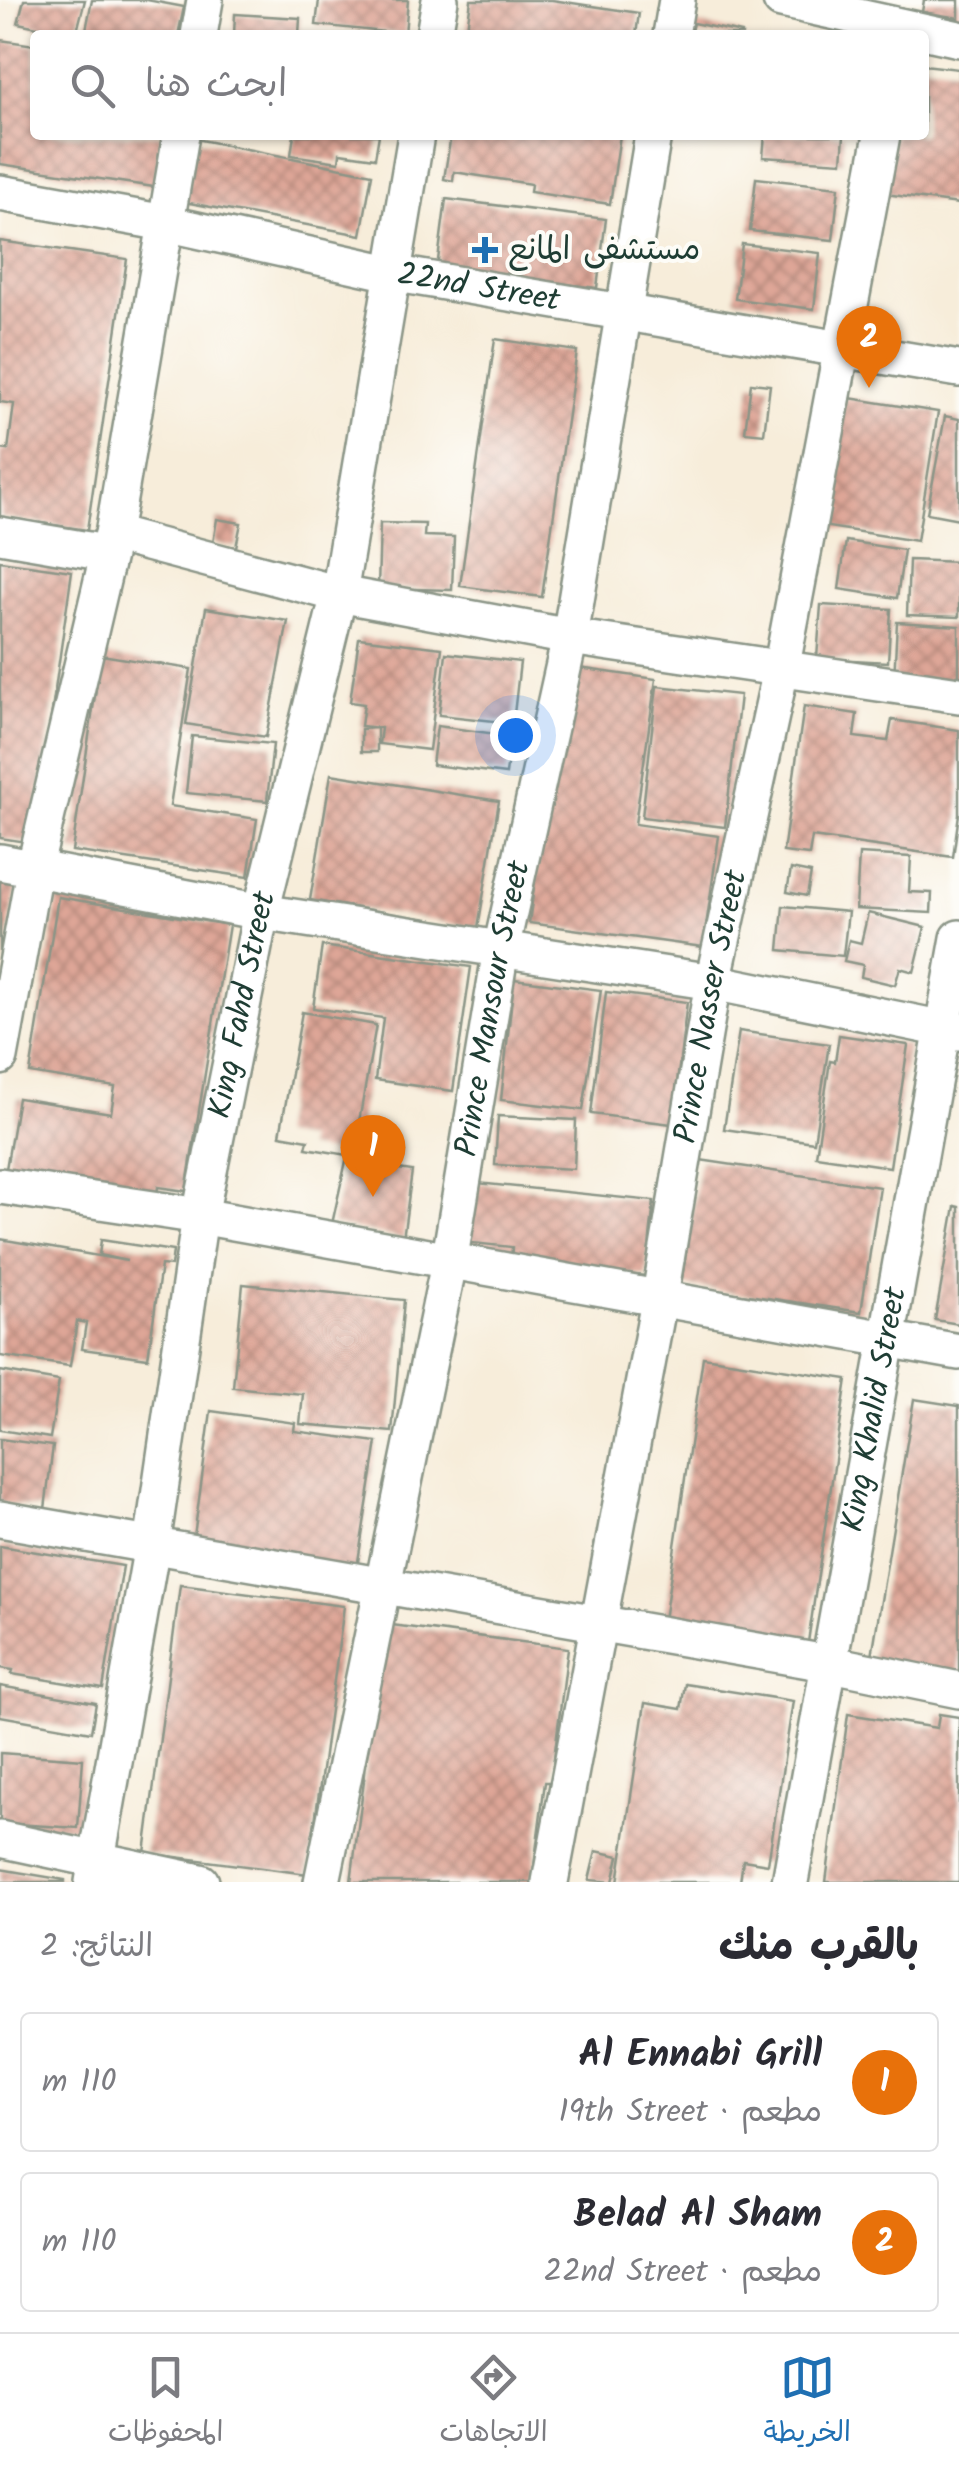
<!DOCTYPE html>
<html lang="ar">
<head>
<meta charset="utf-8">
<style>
	body { margin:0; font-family:Kalam,"Playpen Sans Arabic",sans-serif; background:#f7f7f7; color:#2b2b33; direction:rtl }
	.you { position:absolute; left:515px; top:735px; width:35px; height:35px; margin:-25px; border:8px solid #fff; border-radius:50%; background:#1a73e8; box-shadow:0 0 0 15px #1a73e833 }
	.badge { display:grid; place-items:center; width:65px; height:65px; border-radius:50%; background:#1f6fb2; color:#fff; font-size:32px; font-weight:700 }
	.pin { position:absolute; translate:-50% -82px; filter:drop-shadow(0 2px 5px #0008) }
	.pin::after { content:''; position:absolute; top:52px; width:35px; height:30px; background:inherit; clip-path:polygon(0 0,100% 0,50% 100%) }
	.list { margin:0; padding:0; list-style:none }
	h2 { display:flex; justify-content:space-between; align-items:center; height:130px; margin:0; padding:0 40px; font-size:42px }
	h2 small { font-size:32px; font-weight:400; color:#7c7c81 }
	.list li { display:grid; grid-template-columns:65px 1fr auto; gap:30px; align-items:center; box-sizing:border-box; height:140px; margin:0 20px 20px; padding:0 20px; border:2px solid #e1e1e2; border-radius:10px }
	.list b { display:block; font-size:38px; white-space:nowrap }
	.list p { margin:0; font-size:32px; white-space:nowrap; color:#7c7c81 }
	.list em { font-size:32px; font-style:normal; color:#7c7c81 }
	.icon { flex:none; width:55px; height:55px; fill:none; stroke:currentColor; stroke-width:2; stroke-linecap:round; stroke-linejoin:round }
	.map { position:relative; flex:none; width:959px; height:1882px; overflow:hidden; direction:ltr }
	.search { position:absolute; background:#fff; box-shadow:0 2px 8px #0004; left:30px; right:30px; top:30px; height:110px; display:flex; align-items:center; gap:25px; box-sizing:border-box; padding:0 35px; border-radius:10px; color:#7c7c81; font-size:38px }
	.sheet { height:450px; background:#fff }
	nav { display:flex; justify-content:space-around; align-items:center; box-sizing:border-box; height:140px; border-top:2px solid #e1e1e2; background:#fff; font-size:28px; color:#7c7c81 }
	nav a { display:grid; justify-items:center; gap:5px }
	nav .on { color:#1f6fb2 }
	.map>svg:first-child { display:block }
	.building { fill:url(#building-cross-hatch) }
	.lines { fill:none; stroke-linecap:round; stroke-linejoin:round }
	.minor-casing { stroke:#8b9587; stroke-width:40 }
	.minor { stroke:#fff; stroke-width:35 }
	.poi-dot { fill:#1f6fb2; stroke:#fdfcf7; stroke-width:4 }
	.labels { text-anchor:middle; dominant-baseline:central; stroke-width:8; stroke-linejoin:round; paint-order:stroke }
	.poi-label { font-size:32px; fill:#1f3d34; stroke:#fdfcf7; text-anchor:start }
	.street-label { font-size:32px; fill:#1f3d34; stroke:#fdfcf7 }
</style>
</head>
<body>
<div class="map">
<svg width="959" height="1882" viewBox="0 0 959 1882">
	<defs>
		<pattern id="building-cross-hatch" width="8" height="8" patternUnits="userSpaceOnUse" patternTransform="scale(2.5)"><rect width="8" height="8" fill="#dea697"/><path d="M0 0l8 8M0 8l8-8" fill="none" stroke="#b3887c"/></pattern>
	</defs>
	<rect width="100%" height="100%" fill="#fdfcf7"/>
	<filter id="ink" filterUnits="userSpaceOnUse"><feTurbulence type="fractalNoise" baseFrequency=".01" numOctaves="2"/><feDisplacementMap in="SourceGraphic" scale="20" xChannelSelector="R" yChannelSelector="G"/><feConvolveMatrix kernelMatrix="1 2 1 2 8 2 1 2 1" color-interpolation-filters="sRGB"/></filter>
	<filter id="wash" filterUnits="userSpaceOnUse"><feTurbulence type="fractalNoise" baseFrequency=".0048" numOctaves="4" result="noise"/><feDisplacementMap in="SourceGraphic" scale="40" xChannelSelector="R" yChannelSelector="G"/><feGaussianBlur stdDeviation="2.25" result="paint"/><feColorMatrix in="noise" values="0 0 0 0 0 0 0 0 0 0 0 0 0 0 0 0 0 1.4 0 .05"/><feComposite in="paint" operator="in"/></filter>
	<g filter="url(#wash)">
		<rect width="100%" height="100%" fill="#f7edda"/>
		<g id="blocks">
			<g class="building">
				<path d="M24,0H85L76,35L18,23Z"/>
				<path d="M92,0H147L184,7L178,35H85Z"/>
				<path d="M319,0H408L405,34L316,25Z"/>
				<path d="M471,0H552L639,13L636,35H466Z"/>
				<path d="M924,0H959V18L922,12Z"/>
				<path d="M235,14L300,18L299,35H234Z"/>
				<path d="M693,23L742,33V35H690Z"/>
				<path d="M0,40L35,45V135H162L154,187L0,164Z"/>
				<path d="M924,65L959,69V204L885,194L893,135H924Z"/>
				<path d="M294,135H379L375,158L340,153L339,162L291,155Z"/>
				<path d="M451,135H620L610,204L530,192L531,184L454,172L453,181L444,179Z"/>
				<path d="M765,135H844L842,162L763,157Z"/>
				<path d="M196,139L372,174L361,235L184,202Z"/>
				<path d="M756,178L839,187L833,240L750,231Z"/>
				<path d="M446,199L606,219L597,288L437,268Z"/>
				<path d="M0,241L127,259L87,530L0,517V449L8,450L14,404L0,402Z"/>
				<path d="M742,244L820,253L814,309L735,299Z"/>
				<path d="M495,339L577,351L542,597L460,586Z"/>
				<path d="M751,383L770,385L764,434L745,432Z"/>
				<path d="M843,397L938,412L917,541L822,526Z"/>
				<path d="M945,416L959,419V519L927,513Z"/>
				<path d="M217,519L241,523L236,547L213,543Z"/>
				<path d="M380,523L425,524L424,536L454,537L452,590L378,588Z"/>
				<path d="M846,541L904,550L897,598L839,589Z"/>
				<path d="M909,560L959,562V617L907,615Z"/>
				<path d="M0,561L72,571L33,843L0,838Z"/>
				<path d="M821,605L891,609L888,662L817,658Z"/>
				<path d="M206,608L288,621L266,737L186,724Z"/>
				<path d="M897,622L959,626V683L894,680Z"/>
				<path d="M359,638L442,648L429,750L379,744L381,728L361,726L364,704L350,702Z"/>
				<path d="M446,653L520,662L513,723L439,715Z"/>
				<path d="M101,655L191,669L170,806L257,819L248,877L72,851Z"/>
				<path d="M565,666L656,679L635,824L719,836L703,947L529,923Z"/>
				<path d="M657,686L740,695L725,827L642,817Z"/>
				<path d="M804,706L857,714L854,737L888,741L892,720L959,730V814L953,857L812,837L809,855L783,852Z"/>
				<path d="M437,726L511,736L506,774L432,765Z"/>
				<path d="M377,728V752H361V729Z"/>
				<path d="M192,736L273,744L267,801L186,793Z"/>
				<path d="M331,774L499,801L478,928L310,900Z"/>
				<path d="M859,854L911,857L909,892L932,893L931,913L856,909Z"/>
				<path d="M791,869L811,873L807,896L787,892Z"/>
				<path d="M0,877L18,880L0,978Z"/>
				<path d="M58,897L229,925L186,1191L158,1187L157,1193L6,1169L18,1098L111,1113L115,1087L30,1073Z"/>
				<path d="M783,906L848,912L843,956L779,950Z"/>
				<path d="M868,913L925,927L914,972L900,968L895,985L861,977L863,965L844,961L849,940L861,943Z"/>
				<path d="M322,946L471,967L453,1091L375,1080L383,1018L313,1008Z"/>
				<path d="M514,979L601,990L583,1110L501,1100Z"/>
				<path d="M606,992L687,1002L672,1124L591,1114Z"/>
				<path d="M302,1012L376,1025L353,1156L306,1148L308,1140L280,1135Z"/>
				<path d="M739,1031L829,1044L814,1142L724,1129Z"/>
				<path d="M839,1035L908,1045L890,1167L816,1156L830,1061L835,1062Z"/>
				<path d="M498,1116L576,1120L574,1169L495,1165Z"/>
				<path d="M700,1160L880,1187L861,1312L681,1285Z"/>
				<path d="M346,1161L412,1171L403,1239L332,1224Z"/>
				<path d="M468,1182L654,1201L646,1276L511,1262L512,1247L462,1242Z"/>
				<path d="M955,1206L959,1207V1324L935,1320Z"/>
				<path d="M0,1239L127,1261L99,1255L101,1240L173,1251L171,1266L161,1265L148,1358L82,1349L86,1323L77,1321L70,1366L0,1356Z"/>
				<path d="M243,1284L404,1300L392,1432L300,1424L303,1394L233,1387Z"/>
				<path d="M703,1357L847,1379L807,1649L663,1627Z"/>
				<path d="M0,1371L59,1381L50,1438L0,1430Z"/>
				<path d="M914,1399L959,1406V1682L870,1668Z"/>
				<path d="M211,1411L295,1423L294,1431L377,1442L356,1574L192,1551Z"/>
				<path d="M0,1439L53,1446L45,1509L0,1503Z"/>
				<path d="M0,1546L123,1566L103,1689L12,1674L13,1670L0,1668Z"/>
				<path d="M180,1585L344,1606L308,1874L145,1853Z"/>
				<path d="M384,1624L568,1648L551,1782H545L532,1882H351Z"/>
				<path d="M685,1684L793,1701L768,1864L743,1860L740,1882H618L645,1703L681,1709Z"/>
				<path d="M0,1686L96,1703L91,1732L0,1716Z"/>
				<path d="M848,1714L937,1728L939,1714L959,1717V1882H826Z"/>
				<path d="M0,1753L83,1759L78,1828L0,1823Z"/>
				<path d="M596,1851L619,1856L613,1882L589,1880Z"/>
				<path d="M0,1869L65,1880V1882H0Z"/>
			</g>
		</g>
	</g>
	<g filter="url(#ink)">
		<use href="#blocks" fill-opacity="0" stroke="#8b9587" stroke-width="2.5"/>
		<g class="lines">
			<defs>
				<g id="minor">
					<path d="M781,0L959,39"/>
					<path d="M199,35L205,0"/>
					<path d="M434,35L440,0"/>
					<path d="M671,35L677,0"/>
					<path id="s1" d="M0,193L165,223L391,273L959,369"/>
					<path d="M113,534L339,594L570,637L959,695"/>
					<path d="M0,535L106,553"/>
					<path d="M0,862L261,912L713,982L959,1032"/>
					<path d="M0,1057L34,870L113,534L181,135"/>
					<path d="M0,1186L200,1216L959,1352"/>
					<path d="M0,1519L832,1664L959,1690"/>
					<path d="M0,1839L201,1882"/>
					<path id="s2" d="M93,1882L152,1545L200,1216L261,912L339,594L416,135"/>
					<path id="s3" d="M322,1882L449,1263L501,949L570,637L653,135"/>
					<path id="s4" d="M550,1882L659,1301L713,982L782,665L882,135"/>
					<path id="s5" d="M790,1882L959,938"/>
				</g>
			</defs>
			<use href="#minor" class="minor-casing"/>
			<use href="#minor" class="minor"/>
		</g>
	</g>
	<path class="poi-dot" d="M480 235h10v10h10v10h-10v10h-10v-10h-10v-10h10z"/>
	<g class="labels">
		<g class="poi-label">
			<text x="508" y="250">مستشفى المانع</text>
		</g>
		<g class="street-label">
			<text stroke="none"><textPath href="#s1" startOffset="488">22nd Street</textPath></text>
			<text stroke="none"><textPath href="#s2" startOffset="890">King Fahd Street</textPath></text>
			<text stroke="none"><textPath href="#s4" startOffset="890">Prince Nasser Street</textPath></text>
			<text stroke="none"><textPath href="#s3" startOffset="890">Prince Mansour Street</textPath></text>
			<text stroke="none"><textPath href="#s5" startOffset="480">King Khalid Street</textPath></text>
		</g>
	</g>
</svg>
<div class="you"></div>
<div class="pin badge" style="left:373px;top:1197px;background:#e8710a">1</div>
<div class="pin badge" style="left:869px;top:388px;background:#e8710a">2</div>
<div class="search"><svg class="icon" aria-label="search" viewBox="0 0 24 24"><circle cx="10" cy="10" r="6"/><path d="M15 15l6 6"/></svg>ابحث هنا</div>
</div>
<section class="sheet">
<h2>بالقرب منك<small>النتائج: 2</small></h2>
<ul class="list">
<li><span class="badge" style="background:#e8710a">1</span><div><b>Al Ennabi Grill</b><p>مطعم · 19th Street</p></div><em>110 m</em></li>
<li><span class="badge" style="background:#e8710a">2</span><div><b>Belad Al Sham</b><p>مطعم · 22nd Street</p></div><em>110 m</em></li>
</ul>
</section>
<nav>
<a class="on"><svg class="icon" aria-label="map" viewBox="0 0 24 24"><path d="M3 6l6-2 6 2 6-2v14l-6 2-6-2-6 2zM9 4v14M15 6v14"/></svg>الخريطة</a>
<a><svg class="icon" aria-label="directions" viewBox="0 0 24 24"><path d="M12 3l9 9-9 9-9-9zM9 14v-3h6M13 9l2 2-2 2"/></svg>الاتجاهات</a>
<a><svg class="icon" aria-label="saved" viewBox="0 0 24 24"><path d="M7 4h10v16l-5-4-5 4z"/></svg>المحفوظات</a>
</nav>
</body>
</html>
